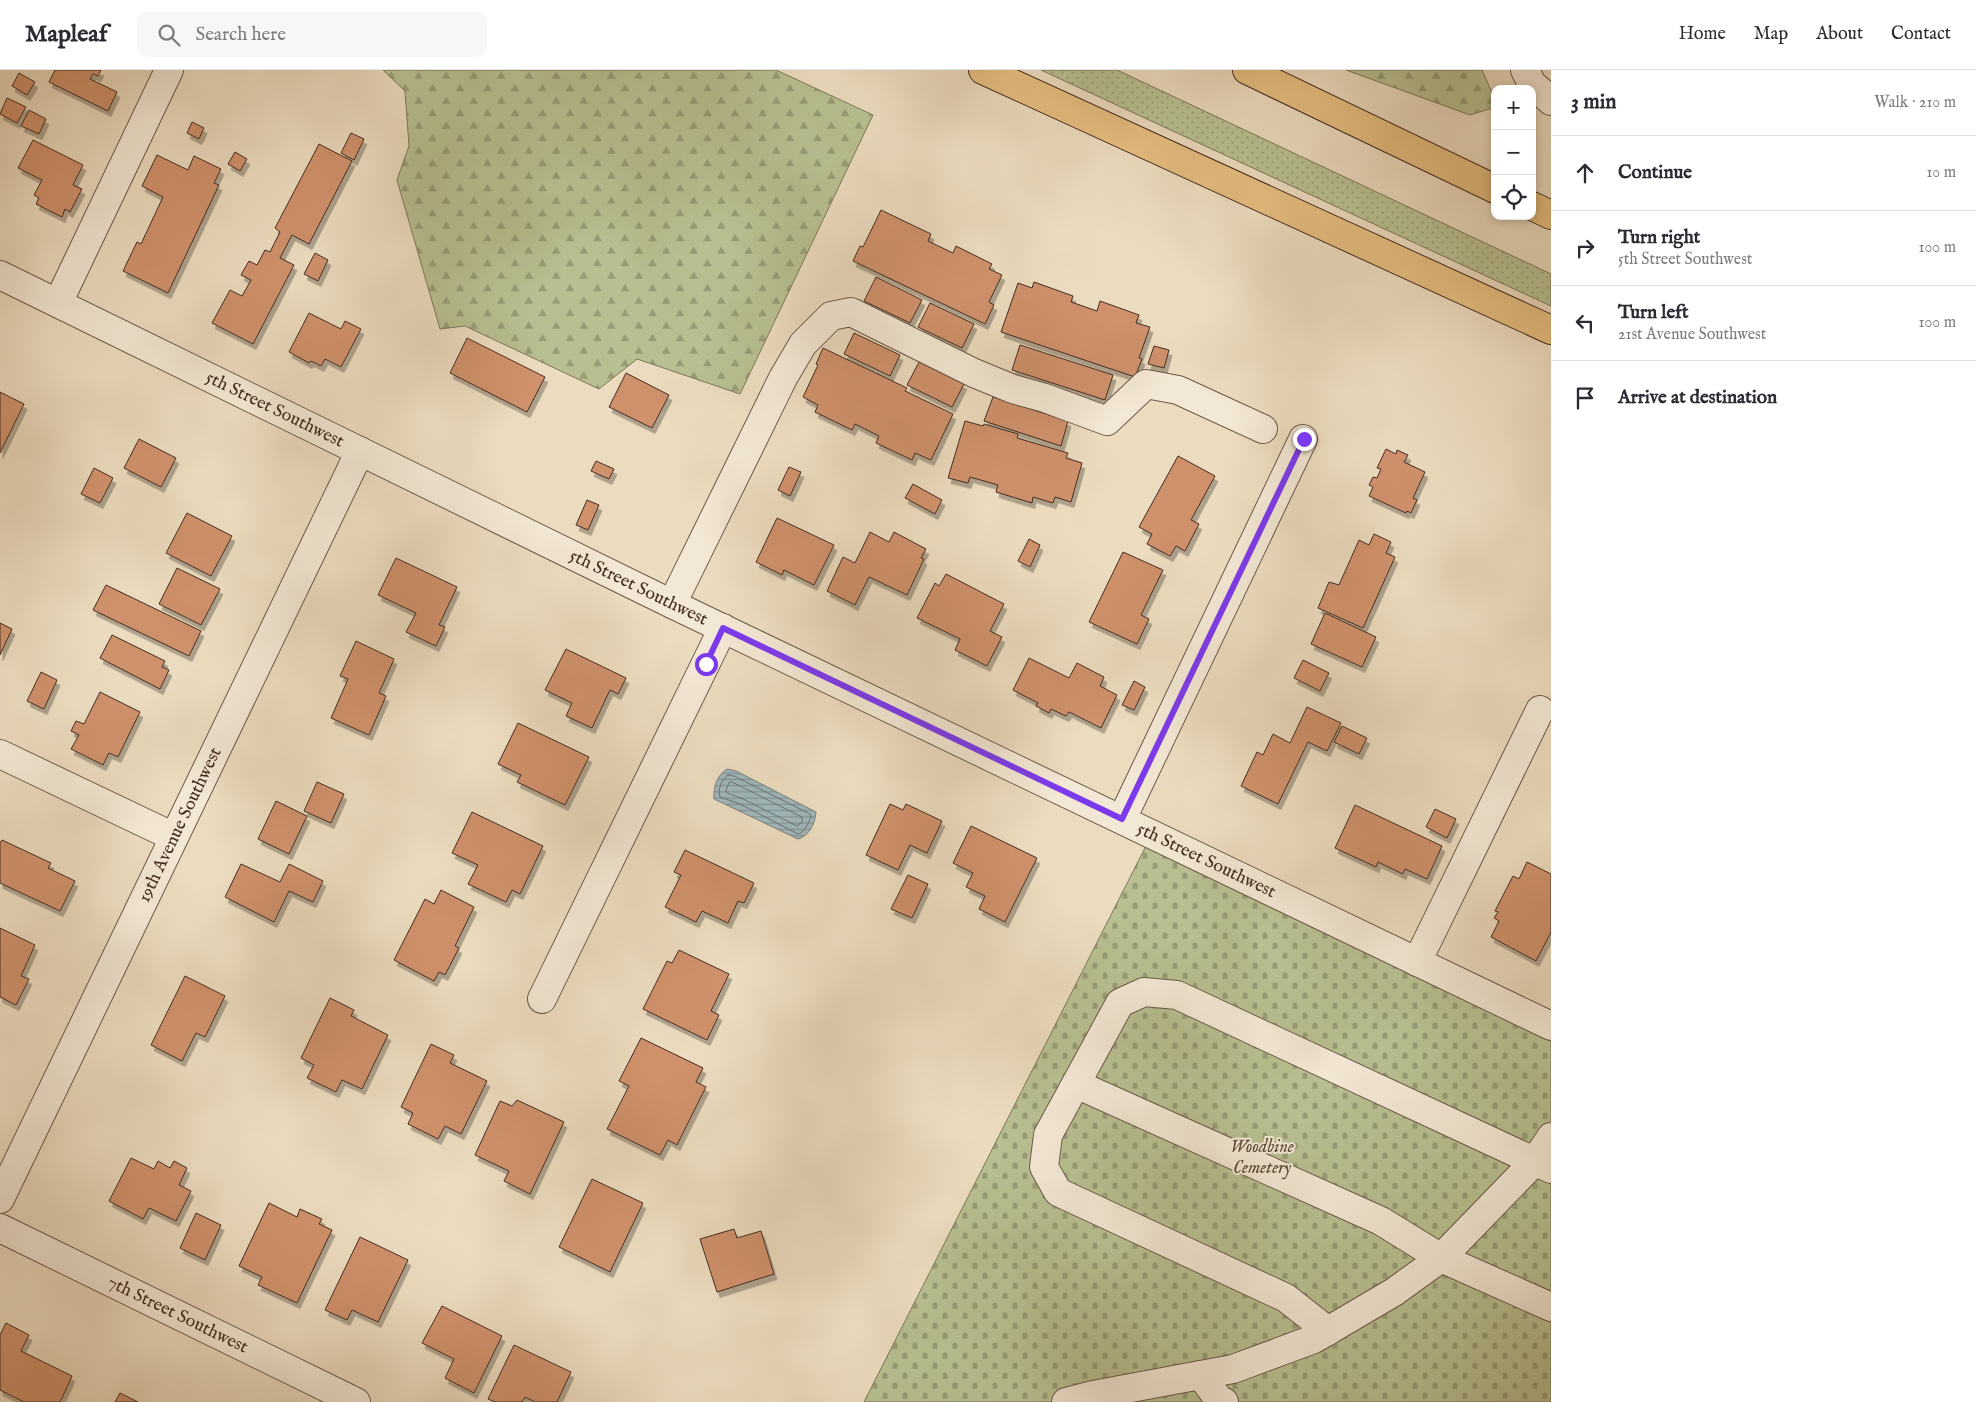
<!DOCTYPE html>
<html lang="en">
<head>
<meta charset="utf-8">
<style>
	body { margin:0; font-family:"IM FELL English",serif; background:#f7f7f7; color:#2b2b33 }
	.controls { position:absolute; right:15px; top:15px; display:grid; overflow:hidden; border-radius:10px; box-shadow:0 2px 8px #0003 }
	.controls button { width:45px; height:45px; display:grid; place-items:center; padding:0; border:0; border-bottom:1px solid #e1e1e2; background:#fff; color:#2b2b33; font:25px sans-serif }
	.stop { position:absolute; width:15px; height:15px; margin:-11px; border:4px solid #7c3aed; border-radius:50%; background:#fff }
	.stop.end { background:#7c3aed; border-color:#fff; box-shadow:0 1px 5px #0008 }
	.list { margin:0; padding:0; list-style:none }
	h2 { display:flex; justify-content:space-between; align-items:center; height:65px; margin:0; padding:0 20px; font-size:21px }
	h2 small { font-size:16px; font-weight:400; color:#7c7c81 }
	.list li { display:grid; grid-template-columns:32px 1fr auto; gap:15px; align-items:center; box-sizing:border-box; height:75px; padding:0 20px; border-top:1px solid #e1e1e2 }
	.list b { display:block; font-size:19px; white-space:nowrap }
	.list p { margin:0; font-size:16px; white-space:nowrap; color:#7c7c81 }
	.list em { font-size:16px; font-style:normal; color:#7c7c81 }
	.icon { flex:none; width:28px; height:28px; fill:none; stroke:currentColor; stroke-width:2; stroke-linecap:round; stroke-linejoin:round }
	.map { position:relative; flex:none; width:1551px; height:1332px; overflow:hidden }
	header { display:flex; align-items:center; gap:30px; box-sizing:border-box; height:70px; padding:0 25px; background:#fff; border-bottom:1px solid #e1e1e2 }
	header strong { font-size:24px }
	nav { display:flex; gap:28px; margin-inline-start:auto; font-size:18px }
	.search { width:350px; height:45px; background:#f7f7f7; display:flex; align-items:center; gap:12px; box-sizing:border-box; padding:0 18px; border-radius:10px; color:#7c7c81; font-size:19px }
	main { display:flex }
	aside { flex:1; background:#fff }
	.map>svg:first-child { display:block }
	.grass { fill:url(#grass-dots); stroke:#7e7659 }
	.forest { fill:url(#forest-firs); stroke:#7e7659 }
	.cemetery { fill:url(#cemetery-stones); stroke:#7e7659 }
	.water { fill:url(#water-rules); stroke:#7a807f }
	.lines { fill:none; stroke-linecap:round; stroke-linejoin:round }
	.shore { stroke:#71726f; stroke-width:1 }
	.building { fill:#cf916c; stroke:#432c21; filter:url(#shadow) }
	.minor-casing { stroke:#6d5848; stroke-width:30 }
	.highway-casing { stroke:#432c21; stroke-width:30 }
	.minor { stroke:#f3e8d5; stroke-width:28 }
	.highway { stroke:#e6be80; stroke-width:28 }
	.route { stroke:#7c3aed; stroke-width:6 }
	.labels { text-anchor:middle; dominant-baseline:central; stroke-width:4; stroke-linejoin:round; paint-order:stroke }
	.street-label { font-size:18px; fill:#432c21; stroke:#f3e8d5 }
	.park-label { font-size:18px; font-style:italic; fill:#5a4a37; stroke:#f3e8d5 }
</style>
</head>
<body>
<header>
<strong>Mapleaf</strong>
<div class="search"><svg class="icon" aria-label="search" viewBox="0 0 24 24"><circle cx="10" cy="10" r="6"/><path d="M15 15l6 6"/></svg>Search here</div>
<nav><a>Home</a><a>Map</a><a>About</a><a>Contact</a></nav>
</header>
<main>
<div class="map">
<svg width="1551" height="1332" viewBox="0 0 1551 1332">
	<defs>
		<pattern id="grass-dots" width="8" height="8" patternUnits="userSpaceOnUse" patternTransform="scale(1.25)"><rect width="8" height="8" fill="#b8c091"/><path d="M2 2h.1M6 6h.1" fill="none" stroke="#979c76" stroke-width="1.8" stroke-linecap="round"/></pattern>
		<pattern id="forest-firs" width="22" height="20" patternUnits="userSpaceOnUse" patternTransform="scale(1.25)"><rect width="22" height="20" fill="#b8c091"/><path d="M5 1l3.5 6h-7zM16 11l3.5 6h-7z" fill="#979c76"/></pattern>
		<pattern id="cemetery-stones" width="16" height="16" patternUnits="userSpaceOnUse" patternTransform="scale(1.25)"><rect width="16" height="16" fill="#b8c091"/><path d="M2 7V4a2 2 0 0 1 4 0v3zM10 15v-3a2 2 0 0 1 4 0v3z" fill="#979c76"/></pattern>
		<pattern id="water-rules" width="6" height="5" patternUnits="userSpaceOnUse" patternTransform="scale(1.25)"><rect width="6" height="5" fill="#9fb8bd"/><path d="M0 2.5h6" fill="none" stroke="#839699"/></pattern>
		<filter id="shadow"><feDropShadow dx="3" dy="5.5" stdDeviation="0" flood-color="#0004"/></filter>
	</defs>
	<rect width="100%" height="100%" fill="#ecdcbf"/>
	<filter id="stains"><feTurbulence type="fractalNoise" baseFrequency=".004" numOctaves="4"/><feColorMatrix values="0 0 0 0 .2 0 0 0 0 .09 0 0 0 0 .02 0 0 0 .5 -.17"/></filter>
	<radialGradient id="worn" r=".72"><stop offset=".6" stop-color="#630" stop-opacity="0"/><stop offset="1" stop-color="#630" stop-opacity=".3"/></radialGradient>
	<path class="grass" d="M1041,0H1117L1551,204V236Z"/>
	<g class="forest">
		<path d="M383,0H776L873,45L740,324L637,289L599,319L465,256L440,259L397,110L409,76L405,21Z"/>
		<path d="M1346,0H1482L1495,30V37L1470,45Z"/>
	</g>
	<path class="cemetery" d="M1152,764L1551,956V1332H864Z"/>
	<path class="water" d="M727,699L736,701L816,742C815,754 809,766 798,769L714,729C713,718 717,705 727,699Z"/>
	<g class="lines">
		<g class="shore">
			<path d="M728,705L734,706L810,744L811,747C808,753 805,762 798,764L740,734L720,727C717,720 722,709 728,705Z"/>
			<path d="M732,712L802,747V752L797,756L743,729L727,723L726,720L729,713Z"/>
		</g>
	</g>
	<g class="building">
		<path d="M55,0H101L98,6L93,4L90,9L117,22L108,41L49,12Z"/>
		<path d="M19,3L35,12L27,25L12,16Z"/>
		<path d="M7,28L26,37L17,53L0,44Z"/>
		<path d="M29,40L46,49L39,64L21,56Z"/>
		<path d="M192,52L204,58L199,69L187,63Z"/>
		<path d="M351,63L364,69L354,90L341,83Z"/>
		<path d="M33,70L83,95L73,115L82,119L70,142L65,139L62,147L36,134L39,128L34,125L42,110L18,98Z"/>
		<path d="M319,74L352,91L309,174L292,165L280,188L294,195L253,274L212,253L230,220L242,226L251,210L241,205L249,191L257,195L265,180L270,182L280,162L275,158Z"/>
		<path d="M235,82L247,89L240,101L228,94Z"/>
		<path d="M157,85L188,100L194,86L221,99L214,113L219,115L168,223L123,201L137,172L141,174L163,127L142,116Z"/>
		<path d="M881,140L931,164L928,171L953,183L956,176L992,194L989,199L1002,205L989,232L994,235L985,254L853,191L860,176L863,177Z"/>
		<path d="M315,183L328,190L318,211L304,204Z"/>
		<path d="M876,207L922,230L910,253L864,231Z"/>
		<path d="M1034,212L1073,226L1071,232L1097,241L1100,231L1139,245L1136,253L1150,257L1139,288L1142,289L1135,307L1001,262L1018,213L1032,218Z"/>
		<path d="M930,233L974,254L962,278L918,257Z"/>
		<path d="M309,243L341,259L345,251L361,259L341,297L325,289L321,296L311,291L309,293L289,282Z"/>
		<path d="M854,263L900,285L890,306L844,284Z"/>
		<path d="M467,268L545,307L527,342L450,303Z"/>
		<path d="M1020,275L1113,305L1105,330L1012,300Z"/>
		<path d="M1154,276L1169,280L1164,298L1148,294Z"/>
		<path d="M823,278L907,318L905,321L953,344L931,390L915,383L912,390L876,373L879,366L855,354L852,360L815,342L818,335L803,327L818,295L816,294Z"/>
		<path d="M919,292L964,314L952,337L907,315Z"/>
		<path d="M626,303L669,325L652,358L609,337Z"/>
		<path d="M0,322L24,334L0,383Z"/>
		<path d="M993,327L1068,351L1061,376L984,351Z"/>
		<path d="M965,351L983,356L984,354L1018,364L1017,368L1068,383L1066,388L1082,393L1071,432L1055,427L1053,433L1033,427L1032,433L996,422L998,415L970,407L968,413L948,408Z"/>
		<path d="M139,369L176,388L161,417L124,398Z"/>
		<path d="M1386,379L1396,384L1397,380L1408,385L1404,392L1425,402L1413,428L1417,430L1411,443L1407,441L1406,443L1369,426L1373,417L1369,415L1373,407L1377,408L1381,399L1377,398Z"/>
		<path d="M1178,386L1215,406L1191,450L1199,454L1185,481L1176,476L1170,486L1147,474L1152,464L1139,457Z"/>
		<path d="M596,391L614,399L609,409L591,401Z"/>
		<path d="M789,397L801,402L790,426L778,420Z"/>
		<path d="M94,398L113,408L100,433L81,424Z"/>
		<path d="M913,414L942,430L935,444L905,428Z"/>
		<path d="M587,430L599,435L588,460L576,455Z"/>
		<path d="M187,443L232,466L211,506L166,483Z"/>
		<path d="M777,448L834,475L814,515L784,500L782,505L756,492Z"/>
		<path d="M870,462L889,472L894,462L926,479L921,488L924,489L907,525L869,507L855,535L827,521L843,487L855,493Z"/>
		<path d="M1374,464L1391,472L1386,483L1395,487L1363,558L1318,538L1329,512L1339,515L1359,470L1369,475Z"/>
		<path d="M1029,469L1040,475L1030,497L1018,491Z"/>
		<path d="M1123,482L1163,500L1141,545L1149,549L1137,574L1089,552Z"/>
		<path d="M396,488L457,517L439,555L445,557L436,576L406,562L416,543L378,525Z"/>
		<path d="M177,498L220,519L201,555L159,534Z"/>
		<path d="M946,504L1004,534L990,561L1002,567L987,596L955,580L960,569L917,548L935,513L939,516Z"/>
		<path d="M106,515L201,561L189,586L93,540Z"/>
		<path d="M1325,543L1376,567L1362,597L1311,574Z"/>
		<path d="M0,553L12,559L0,585Z"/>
		<path d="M112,565L165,591L162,597L169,600L160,619L100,588Z"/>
		<path d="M356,571L394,589L379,623L386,626L369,665L331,648L348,609L340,606Z"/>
		<path d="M566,579L626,608L618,624L610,620L592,658L566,646L572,633L545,620Z"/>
		<path d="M1029,588L1069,608L1077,593L1104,607L1100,616L1117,625L1101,658L1069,642L1066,646L1051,639L1049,643L1036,636L1038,633L1013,620Z"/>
		<path d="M1303,590L1329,603L1320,621L1294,608Z"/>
		<path d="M41,602L57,610L44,639L27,631Z"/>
		<path d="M1134,611L1145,617L1134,640L1122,635Z"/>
		<path d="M100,622L140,642L118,687L109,683L103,695L71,679L79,665L71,661L76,651L84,654Z"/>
		<path d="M1307,637L1341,653L1327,681L1308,672L1278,734L1241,716L1257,682L1263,685L1273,664L1290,673Z"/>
		<path d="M518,653L589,687L565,735L517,712L521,705L498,694Z"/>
		<path d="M1342,656L1367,668L1359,684L1334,672Z"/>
		<path d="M317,712L344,724L331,753L304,741Z"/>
		<path d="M276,731L307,746L289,784L258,769Z"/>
		<path d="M890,734L903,740L906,734L942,751L927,783L910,775L898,800L866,785Z"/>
		<path d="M1355,735L1442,776L1427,809L1405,799L1403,804L1378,792L1376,797L1335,778Z"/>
		<path d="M1435,739L1456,749L1447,768L1426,757Z"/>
		<path d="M472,742L543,776L520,824L512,820L506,832L468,814L478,795L452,783Z"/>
		<path d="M971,756L1037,788L1005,852L979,839L985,826L966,817L973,803L953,793Z"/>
		<path d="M2,770L51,793L48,798L75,811L60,841L0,813V773Z"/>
		<path d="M685,780L754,813L744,833L738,831L728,853L702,841L696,852L665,837L681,805L674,802Z"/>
		<path d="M1527,792L1551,804V862L1536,891L1491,867L1499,851L1494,848L1498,842L1495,841L1513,806L1519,809Z"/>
		<path d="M241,794L280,812L289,794L323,811L313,832L289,821L274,852L225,827Z"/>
		<path d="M908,805L928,814L912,848L891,839Z"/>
		<path d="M441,820L474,837L455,876L459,878L445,905L439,902L434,911L394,890L425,829L434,834Z"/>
		<path d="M0,858L35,875L21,906L29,909L16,935L0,927Z"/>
		<path d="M679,880L729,904L711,941L719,945L707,970L643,939L667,891L672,893Z"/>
		<path d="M185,906L225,926L205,967L196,963L182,991L151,975Z"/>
		<path d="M330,928L354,940L351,946L388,965L362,1019L342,1010L336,1022L307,1008L314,995L301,988Z"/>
		<path d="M641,968L703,998L696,1012L706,1017L677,1075L668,1070L660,1085L607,1059L629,1016L619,1011Z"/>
		<path d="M431,974L454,985L450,993L487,1011L461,1064L445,1056L438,1069L408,1054L413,1043L401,1037Z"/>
		<path d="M517,1030L564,1052L530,1124L504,1111L509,1101L475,1085L500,1031L512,1036Z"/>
		<path d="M131,1088L154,1099L158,1091L170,1098L174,1091L187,1098L179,1115L191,1121L176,1151L149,1138L143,1149L109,1131Z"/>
		<path d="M592,1109L643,1133L610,1202L559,1177Z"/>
		<path d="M269,1133L297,1147L300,1139L322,1149L319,1154L332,1160L297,1233L258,1215L262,1207L239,1196Z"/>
		<path d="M196,1143L221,1155L205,1190L180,1178Z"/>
		<path d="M734,1159L737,1168L761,1161L774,1204L717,1222L700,1169Z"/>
		<path d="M360,1167L408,1190L378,1252L352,1240L347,1250L325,1240Z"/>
		<path d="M442,1236L502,1266L474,1323L445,1308L454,1289L422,1273Z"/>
		<path d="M6,1253L29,1265L21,1281L72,1306L60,1332H24L0,1320V1265Z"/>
		<path d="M514,1275L571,1302L557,1332H535L525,1327L522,1332H495L488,1329Z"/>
		<path d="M120,1323L138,1332H115Z"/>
	</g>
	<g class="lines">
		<defs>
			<g id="minor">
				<path d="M1525,0L1532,14L1551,31"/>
				<path id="s1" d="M0,205L672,534L1551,956"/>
				<path d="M58,233L169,0"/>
				<path d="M672,534L783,308L803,274L831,246L851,242L974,303L1013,319L1045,328L1107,351L1146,314L1178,320L1263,359"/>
				<path d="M0,684L174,767"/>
				<path d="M1122,749L1303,369"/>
				<path d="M1417,892L1540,640"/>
				<path d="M542,929L723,558"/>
				<path d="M1076,1014L1381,1151L1441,1188L1551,1237"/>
				<path id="s2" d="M0,1129L360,381"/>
				<path id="s3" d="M0,1158L356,1332"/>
				<path d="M1328,1261L1286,1228L1058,1122L1044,1097L1048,1065L1120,933L1144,922L1177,925L1551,1099"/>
				<path d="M1201,1305L1219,1330L1224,1332"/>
				<path d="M1066,1332L1093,1325L1233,1299L1314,1269L1394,1222L1441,1188L1535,1091L1551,1067"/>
			</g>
			<g id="highway">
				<path d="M983,0L1551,260"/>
				<path d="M1247,0L1495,119"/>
				<path d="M1532,136L1551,145"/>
			</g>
		</defs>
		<use href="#minor" class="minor-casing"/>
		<use href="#highway" class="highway-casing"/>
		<use href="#minor" class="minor"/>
		<use href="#highway" class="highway"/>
	</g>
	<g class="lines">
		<path class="route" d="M706,594L723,558L1122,749L1304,369"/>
	</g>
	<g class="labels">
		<g class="street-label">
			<text stroke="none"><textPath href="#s1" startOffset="306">5th Street Southwest</textPath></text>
			<text stroke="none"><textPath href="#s1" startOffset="711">5th Street Southwest</textPath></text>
			<text stroke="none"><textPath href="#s2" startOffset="415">19th Avenue Southwest</textPath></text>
			<text stroke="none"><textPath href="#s1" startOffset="1341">5th Street Southwest</textPath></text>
			<text stroke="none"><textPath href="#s3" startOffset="198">7th Street Southwest</textPath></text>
		</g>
		<g class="park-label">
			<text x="1262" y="1077">Woodbine<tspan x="1262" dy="21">Cemetery</tspan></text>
		</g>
	</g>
	<rect width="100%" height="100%" filter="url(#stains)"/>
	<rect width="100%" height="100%" fill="url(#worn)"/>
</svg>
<div class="controls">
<button>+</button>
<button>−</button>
<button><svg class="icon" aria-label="locate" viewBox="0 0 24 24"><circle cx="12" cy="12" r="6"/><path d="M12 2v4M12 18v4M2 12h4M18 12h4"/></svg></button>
</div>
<div class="stop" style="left:706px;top:594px"></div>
<div class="stop end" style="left:1304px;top:369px"></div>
</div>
<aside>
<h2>3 min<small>Walk · 210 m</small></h2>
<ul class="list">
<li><svg class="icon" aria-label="ahead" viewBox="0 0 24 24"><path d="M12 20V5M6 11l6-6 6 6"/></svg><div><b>Continue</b></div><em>10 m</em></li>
<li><svg class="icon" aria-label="right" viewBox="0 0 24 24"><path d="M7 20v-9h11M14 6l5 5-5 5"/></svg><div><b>Turn right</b><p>5th Street Southwest</p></div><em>100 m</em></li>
<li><svg class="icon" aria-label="left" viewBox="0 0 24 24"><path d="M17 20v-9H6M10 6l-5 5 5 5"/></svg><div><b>Turn left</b><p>21st Avenue Southwest</p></div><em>100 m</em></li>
<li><svg class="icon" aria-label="arrive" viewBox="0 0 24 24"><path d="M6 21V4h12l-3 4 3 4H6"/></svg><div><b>Arrive at destination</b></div></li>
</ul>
</aside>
</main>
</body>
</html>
